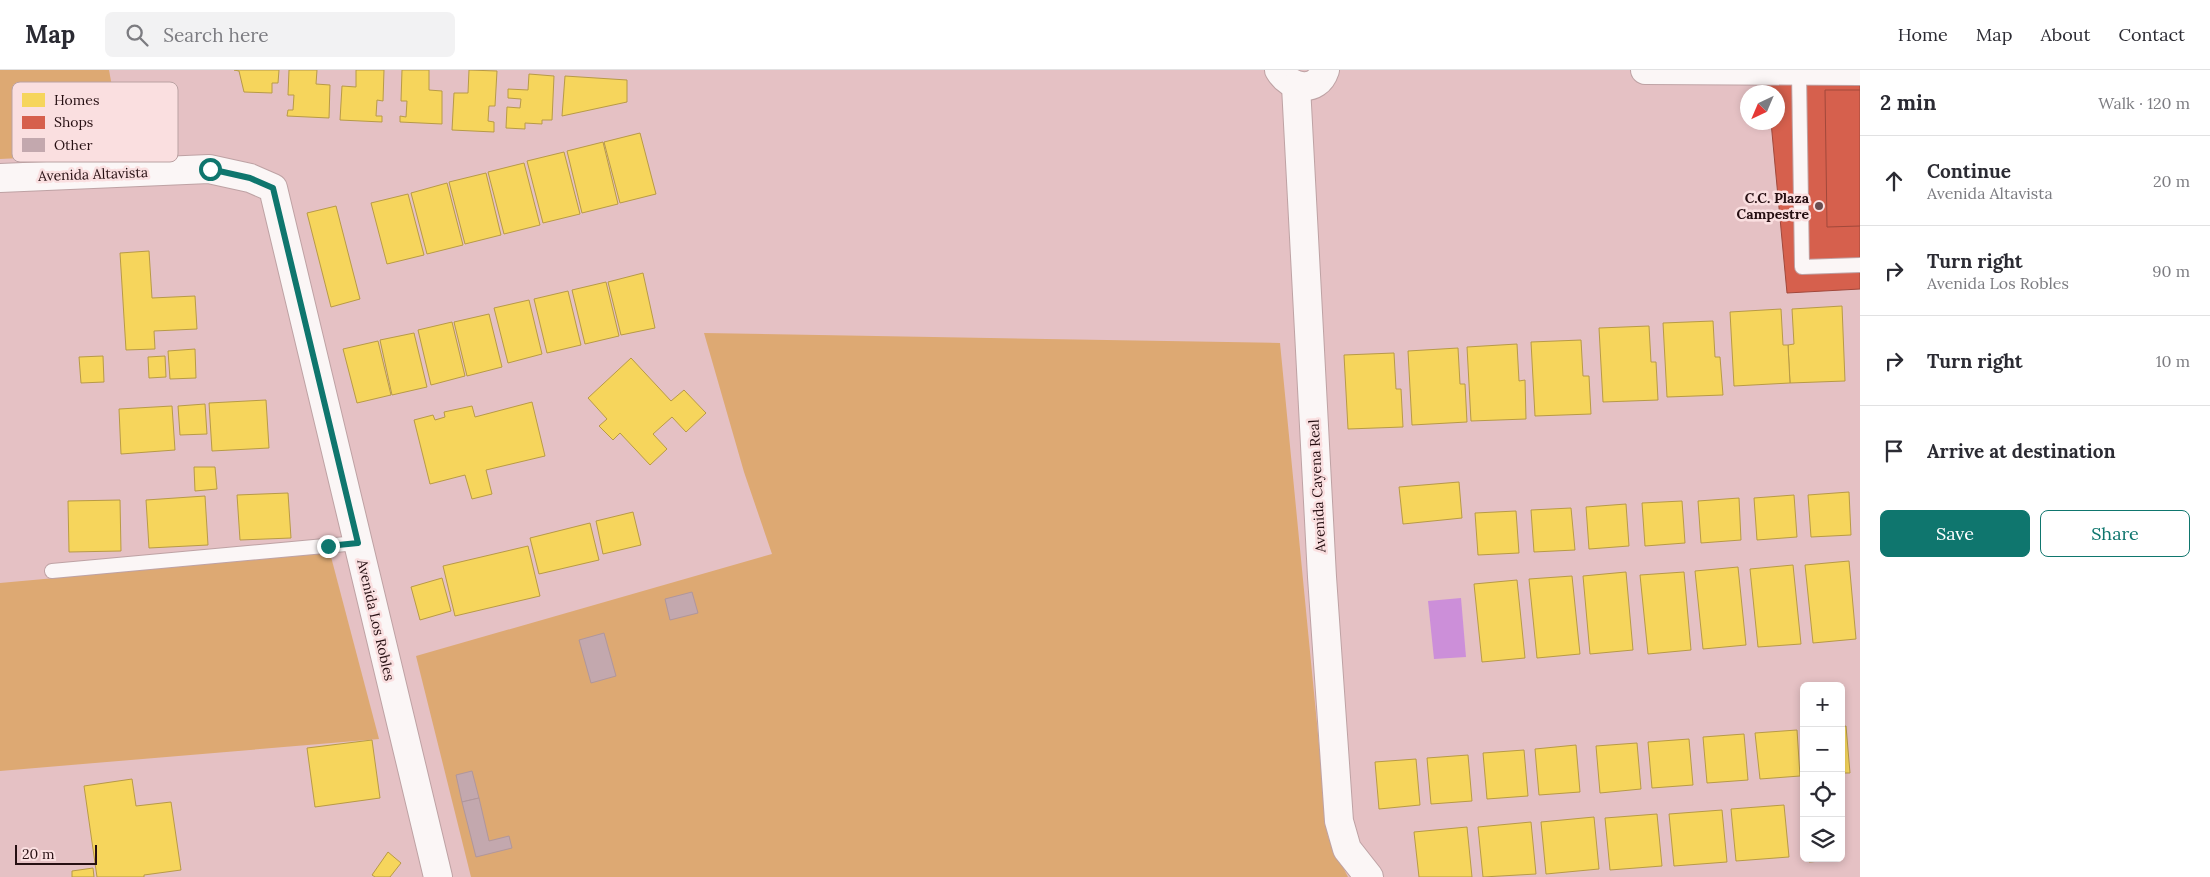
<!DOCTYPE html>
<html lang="en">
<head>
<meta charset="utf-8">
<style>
	body { margin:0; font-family:Lora,serif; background:#f2f2f3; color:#2b2b33 }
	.controls { position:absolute; right:15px; bottom:15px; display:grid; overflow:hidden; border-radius:8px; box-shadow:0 2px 8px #0003 }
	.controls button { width:45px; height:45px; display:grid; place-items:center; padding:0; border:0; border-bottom:1px solid #e1e1e2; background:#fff; color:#2b2b33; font:25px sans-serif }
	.compass { position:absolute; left:1740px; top:15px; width:45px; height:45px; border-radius:50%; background:#fff; box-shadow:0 2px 8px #0003; rotate:224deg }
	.scale { position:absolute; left:15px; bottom:12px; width:82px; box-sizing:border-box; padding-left:5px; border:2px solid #260f12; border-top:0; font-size:14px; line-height:18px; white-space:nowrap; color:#260f12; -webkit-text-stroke:4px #fadfe0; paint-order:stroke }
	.stop { position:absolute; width:15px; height:15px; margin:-11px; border:4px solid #0f766e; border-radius:50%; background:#fff }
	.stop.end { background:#0f766e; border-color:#fff; box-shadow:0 1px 5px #0008 }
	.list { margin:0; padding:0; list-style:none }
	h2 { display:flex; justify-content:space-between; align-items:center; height:65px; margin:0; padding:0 20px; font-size:21px }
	h2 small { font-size:16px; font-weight:400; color:#7c7c81 }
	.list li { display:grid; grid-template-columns:32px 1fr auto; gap:15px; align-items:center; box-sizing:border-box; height:90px; padding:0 20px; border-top:1px solid #e1e1e2 }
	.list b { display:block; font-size:19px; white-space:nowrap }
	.list p { margin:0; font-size:16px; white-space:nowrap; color:#7c7c81 }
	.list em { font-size:16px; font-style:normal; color:#7c7c81 }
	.actions { display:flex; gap:10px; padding:15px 20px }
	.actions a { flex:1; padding:11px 0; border:1px solid #0f766e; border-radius:8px; text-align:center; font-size:18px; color:#0f766e }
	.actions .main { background:#0f766e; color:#fff }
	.icon { flex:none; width:28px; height:28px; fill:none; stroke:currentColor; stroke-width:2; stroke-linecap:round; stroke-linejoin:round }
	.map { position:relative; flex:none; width:1860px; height:807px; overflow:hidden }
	header { display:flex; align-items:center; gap:30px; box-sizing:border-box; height:70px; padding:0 25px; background:#fff; border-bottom:1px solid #e1e1e2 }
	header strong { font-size:24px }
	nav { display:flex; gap:28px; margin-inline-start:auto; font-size:18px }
	.search { width:350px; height:45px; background:#f2f2f3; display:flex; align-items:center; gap:12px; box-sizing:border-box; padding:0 18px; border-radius:8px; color:#7c7c81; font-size:19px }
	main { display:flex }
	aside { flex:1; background:#fff }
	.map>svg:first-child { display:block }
	.green { fill:#dda973 }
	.water { fill:#cc8fd9 }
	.homes { fill:#f6d55c; stroke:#b89a46 }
	.shops { fill:#d6604d; stroke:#a1483b }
	.building { fill:#c3a8ae; stroke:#b0969b }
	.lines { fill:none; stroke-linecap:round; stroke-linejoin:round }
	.service-casing { stroke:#bea2a4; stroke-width:16 }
	.minor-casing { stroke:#bea2a4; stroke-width:30 }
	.service { stroke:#fbf6f6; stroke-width:14 }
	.minor { stroke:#fbf6f6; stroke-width:28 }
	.route { stroke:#0f766e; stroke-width:6 }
	.poi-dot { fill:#694d50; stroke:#fadfe0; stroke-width:2 }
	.labels { text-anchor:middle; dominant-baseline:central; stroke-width:5; stroke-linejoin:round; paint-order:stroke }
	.street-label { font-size:14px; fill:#260f12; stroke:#fadfe0 }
	.poi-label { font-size:14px; font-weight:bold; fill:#260f12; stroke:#fadfe0; text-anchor:end }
	.key { fill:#fadfe0; stroke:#baa1a2; stroke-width:1 }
	.key-label { font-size:14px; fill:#260f12 }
</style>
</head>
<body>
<header>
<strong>Map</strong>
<div class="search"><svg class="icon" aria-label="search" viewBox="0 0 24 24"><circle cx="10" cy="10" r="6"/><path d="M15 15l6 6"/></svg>Search here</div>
<nav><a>Home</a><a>Map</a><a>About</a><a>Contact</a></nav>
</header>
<main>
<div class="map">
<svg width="1860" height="807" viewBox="0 0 1860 807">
	<rect width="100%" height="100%" fill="#e5c1c4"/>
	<g class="green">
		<path d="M0,0H109L124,83L0,89Z"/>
		<path d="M704,263L1280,273L1328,767L1348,807H471L416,586L772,484L744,402Z"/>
		<path d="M330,483L379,669L0,701V513Z"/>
	</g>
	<path class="water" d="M1461,528L1466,587L1434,589L1428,531Z"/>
	<g class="homes">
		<path d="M234,0H279L278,13H272V23L244,22L239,1Z"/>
		<path d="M289,0H317L316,14L330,15L329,48L287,46L288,40H293L294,25H288Z"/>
		<path d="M356,0H384L383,31L377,30L376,46H382V52L340,50L342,16L356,17Z"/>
		<path d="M402,0H429V20L442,21V54L400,52V46L406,47L407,31H401Z"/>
		<path d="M469,0L497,1L495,36H489L488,51L494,52V62L452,60L454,23H468Z"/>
		<path d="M529,4L554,6L552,50H542V54L525,53V59L506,58L507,37L520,38L521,29L508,28V19L528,20Z"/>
		<path d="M565,6L627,10V32L562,46Z"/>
		<path d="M640,63L656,124L620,133L604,72Z"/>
		<path d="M603,72L618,134L582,143L567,81Z"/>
		<path d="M564,82L580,144L543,153L527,91Z"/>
		<path d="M524,93L540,155L504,164L488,102Z"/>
		<path d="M486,103L501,165L465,174L449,112Z"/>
		<path d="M447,113L463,175L427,184L411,123Z"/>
		<path d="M408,124L424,185L387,194L371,133Z"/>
		<path d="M336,136L360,229L331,237L307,143Z"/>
		<path d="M149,181L152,228L195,226L197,259L154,261L155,279L126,280L120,183Z"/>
		<path d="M643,203L655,258L621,265L608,212Z"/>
		<path d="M606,212L619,266L585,274L572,220Z"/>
		<path d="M568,221L581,275L547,283L534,229Z"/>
		<path d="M529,230L542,284L508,293L494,238Z"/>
		<path d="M1842,236L1845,311L1790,313L1788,275L1794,274L1792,239Z"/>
		<path d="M1781,239L1783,275H1788L1790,313L1734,316L1730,242Z"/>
		<path d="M489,244L502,297L467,306L454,252Z"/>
		<path d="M1713,251L1715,287H1720L1723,325L1667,327L1663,253Z"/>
		<path d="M452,252L465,306L431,315L418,260Z"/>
		<path d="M1649,256L1651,292H1656L1658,330L1603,332L1599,258Z"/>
		<path d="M414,263L427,317L392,325L380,270Z"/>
		<path d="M1581,270L1583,306H1589L1591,344L1535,346L1531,272Z"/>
		<path d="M378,271L391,325L357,333L343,279Z"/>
		<path d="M1517,274L1519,311L1525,310L1526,349L1471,351L1467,277Z"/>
		<path d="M1458,278L1460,314H1465L1467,352L1412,355L1408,281Z"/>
		<path d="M195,279L196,308L170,309L168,281Z"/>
		<path d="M1394,283L1396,319H1401L1403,357L1348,359L1344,285Z"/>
		<path d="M103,286L104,312L81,313L79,287Z"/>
		<path d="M165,286L166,307L149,308L148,287Z"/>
		<path d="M631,288L671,331L684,320L706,343L686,362L672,347L653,364L667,379L650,395L620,363L613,370L599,356L607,349L588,328Z"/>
		<path d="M266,330L269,378L212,381L209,333Z"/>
		<path d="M532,332L545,386L486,400L492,424L472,429L465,405L430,414L414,350L433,345L435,350L445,347L444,342L472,336L475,347Z"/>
		<path d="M205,334L207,364L180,365L178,336Z"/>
		<path d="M172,336L175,380L121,384L119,339Z"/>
		<path d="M194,397H215L217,419L195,421Z"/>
		<path d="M1459,412L1462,448L1403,454L1399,417Z"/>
		<path d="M1849,422L1851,465L1811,467L1808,425Z"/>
		<path d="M288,423L291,468L240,470L237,425Z"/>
		<path d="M1794,425L1797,467L1757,470L1754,428Z"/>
		<path d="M205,426L208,475L149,478L146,430Z"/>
		<path d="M1739,428L1741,470L1701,473L1698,431Z"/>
		<path d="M120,430L121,481L69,482L68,431Z"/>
		<path d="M1682,431L1685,473L1645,476L1642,433Z"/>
		<path d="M1626,434L1629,476L1589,479L1586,437Z"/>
		<path d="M1571,438L1575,480L1534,482L1531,440Z"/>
		<path d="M1516,441L1519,483L1478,485L1475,443Z"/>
		<path d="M633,442L641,475L603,484L596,451Z"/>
		<path d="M590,453L599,490L539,504L530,468Z"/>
		<path d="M528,476L540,526L455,546L443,496Z"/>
		<path d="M1849,491L1856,569L1813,573L1805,495Z"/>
		<path d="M1793,495L1801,574L1758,577L1750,499Z"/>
		<path d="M1738,497L1746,575L1703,579L1695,501Z"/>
		<path d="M1626,502L1633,580L1590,584L1583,506Z"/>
		<path d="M1684,502L1691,580L1648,584L1640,505Z"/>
		<path d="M1572,506L1580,584L1537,588L1529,509Z"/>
		<path d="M442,508L451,541L420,550L411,517Z"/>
		<path d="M1517,510L1525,588L1482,592L1474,514Z"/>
		<path d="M1846,656L1850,703H1841V657Z"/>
		<path d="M1797,660L1800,706L1760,709L1755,663Z"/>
		<path d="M1744,664L1748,710L1707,713L1703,667Z"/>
		<path d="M1689,669L1693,715L1652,718L1648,672Z"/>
		<path d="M372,670L380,728L315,737L307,678Z"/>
		<path d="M1637,673L1641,719L1600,723L1596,676Z"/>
		<path d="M1576,675L1580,722L1539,725L1535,679Z"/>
		<path d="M1524,680L1528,726L1487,729L1483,683Z"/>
		<path d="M1468,685L1472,731L1431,734L1427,688Z"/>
		<path d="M1416,689L1420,735L1379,739L1375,692Z"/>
		<path d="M132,709L136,736L171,732L181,800L144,805V807H97L84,716Z"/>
		<path d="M1784,735L1789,787L1736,791L1731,739Z"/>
		<path d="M1722,740L1727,792L1674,796L1669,744Z"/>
		<path d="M1657,744L1662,796L1610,800L1605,748Z"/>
		<path d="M1594,747L1599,799L1546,804L1541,752Z"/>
		<path d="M1531,752L1536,804L1483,807L1478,757Z"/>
		<path d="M1467,757L1472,807H1419L1414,762Z"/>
		<path d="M388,782L401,793L390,807H375L372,805Z"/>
		<path d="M1809,788H1833V790L1809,792Z"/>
		<path d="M93,798L94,807H72V801Z"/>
	</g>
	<g class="shops">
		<path d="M1765,0H1860V219L1787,223L1771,52H1778V22H1768Z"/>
		<path d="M1825,20H1860V156L1827,157Z"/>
	</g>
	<g class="building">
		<path d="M692,522L698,543L670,550L665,529Z"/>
		<path d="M604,563L616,606L591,613L579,570Z"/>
		<path d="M472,701L479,728L462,732L456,705Z"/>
		<path d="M479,728L489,771L509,766L512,778L476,787L462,732Z"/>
	</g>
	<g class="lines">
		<defs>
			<g id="service">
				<path d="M1799,2L1802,197L1860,195"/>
				<path d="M52,501L357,473"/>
			</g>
			<g id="minor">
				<path d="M1279,0C1290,19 1317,24 1325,0"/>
				<path d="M1645,0L1860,1"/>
				<path d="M1296,16L1322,507L1339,751L1347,779L1369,807"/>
				<path d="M0,108L209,99L250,108L273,118L438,807"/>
			</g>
		</defs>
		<use href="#service" class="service-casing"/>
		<use href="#minor" class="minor-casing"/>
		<use href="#service" class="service"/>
		<use href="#minor" class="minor"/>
	</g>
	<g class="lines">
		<path class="route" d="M210,99L250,108L273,118L358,473L328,476"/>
	</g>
	<circle class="poi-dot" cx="1819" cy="136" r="5"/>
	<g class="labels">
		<g class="street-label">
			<text transform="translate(93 104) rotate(-2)">Avenida Altavista</text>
			<text transform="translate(1317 416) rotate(-93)">Avenida Cayena Real</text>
			<text transform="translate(376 550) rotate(77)">Avenida Los Robles</text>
		</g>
		<g class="poi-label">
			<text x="1809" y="128">C.C. Plaza<tspan x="1809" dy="16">Campestre</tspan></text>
		</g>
	</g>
	<rect x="12" y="12" width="166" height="80" rx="8" class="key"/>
	<rect x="22" y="23" width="23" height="14" fill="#f6d55c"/>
	<rect x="22" y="46" width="23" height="13" fill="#d6604d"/>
	<rect x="22" y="68" width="23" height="14" fill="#c3a8ae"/>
	<g class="key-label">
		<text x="54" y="35">Homes</text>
		<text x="54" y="57">Shops</text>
		<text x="54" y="80">Other</text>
	</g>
</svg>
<div class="controls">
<button>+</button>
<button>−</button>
<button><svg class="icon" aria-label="locate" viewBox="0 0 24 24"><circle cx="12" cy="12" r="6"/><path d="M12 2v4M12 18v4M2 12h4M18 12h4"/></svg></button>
<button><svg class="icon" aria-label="layers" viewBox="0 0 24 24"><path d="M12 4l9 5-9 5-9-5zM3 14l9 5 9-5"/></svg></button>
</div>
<svg class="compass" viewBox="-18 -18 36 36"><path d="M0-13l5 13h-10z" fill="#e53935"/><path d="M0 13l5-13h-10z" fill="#7c7c81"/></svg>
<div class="scale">20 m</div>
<div class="stop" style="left:210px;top:99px"></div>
<div class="stop end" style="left:328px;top:476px"></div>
</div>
<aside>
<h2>2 min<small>Walk · 120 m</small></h2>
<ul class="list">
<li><svg class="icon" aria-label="ahead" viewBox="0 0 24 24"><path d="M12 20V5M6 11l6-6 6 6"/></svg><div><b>Continue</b><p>Avenida Altavista</p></div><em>20 m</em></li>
<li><svg class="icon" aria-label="right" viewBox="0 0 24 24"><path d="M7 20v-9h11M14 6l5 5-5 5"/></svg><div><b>Turn right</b><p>Avenida Los Robles</p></div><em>90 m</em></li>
<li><svg class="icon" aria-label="right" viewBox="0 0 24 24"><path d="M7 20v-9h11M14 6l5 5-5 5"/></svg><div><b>Turn right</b></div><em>10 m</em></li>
<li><svg class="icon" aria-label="arrive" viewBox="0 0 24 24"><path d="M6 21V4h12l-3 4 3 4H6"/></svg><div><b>Arrive at destination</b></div></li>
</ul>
<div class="actions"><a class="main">Save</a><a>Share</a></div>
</aside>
</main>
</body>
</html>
